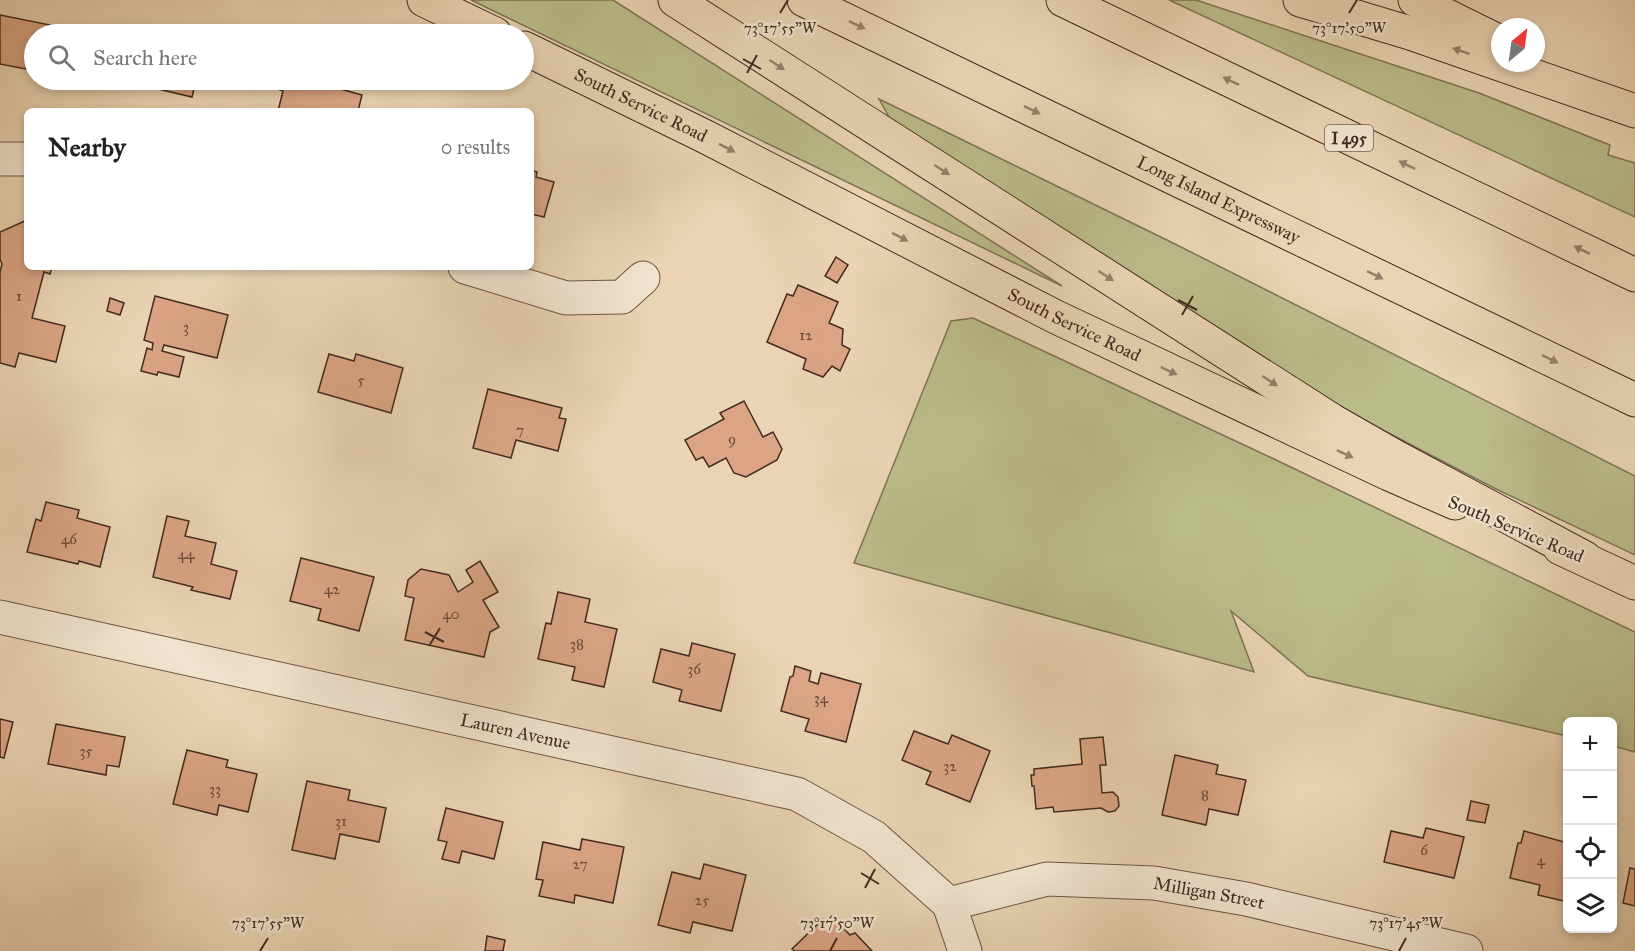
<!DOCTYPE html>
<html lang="en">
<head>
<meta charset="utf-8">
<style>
	body { margin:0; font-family:"IM FELL Great Primer",serif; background:#f2f2f2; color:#222 }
	.controls { position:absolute; right:18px; bottom:18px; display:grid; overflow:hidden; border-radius:9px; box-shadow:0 3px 9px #0003 }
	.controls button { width:54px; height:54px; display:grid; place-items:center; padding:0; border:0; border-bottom:2px solid #e0e0e0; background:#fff; color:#222; font:30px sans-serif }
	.compass { position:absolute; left:1491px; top:18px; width:54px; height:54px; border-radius:50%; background:#fff; box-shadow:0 3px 9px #0003; rotate:29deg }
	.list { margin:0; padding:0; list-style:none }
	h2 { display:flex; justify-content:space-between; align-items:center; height:78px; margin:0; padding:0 24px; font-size:26px }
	h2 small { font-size:20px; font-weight:400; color:#767676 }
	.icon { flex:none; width:33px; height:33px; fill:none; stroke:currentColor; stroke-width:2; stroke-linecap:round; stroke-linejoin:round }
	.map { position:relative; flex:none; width:1635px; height:951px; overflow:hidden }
	.search { position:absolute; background:#fff; box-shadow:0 3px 9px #0003; left:24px; top:24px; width:510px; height:66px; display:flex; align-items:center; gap:15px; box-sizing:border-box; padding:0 21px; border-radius:33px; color:#767676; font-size:22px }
	.panel { position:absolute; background:#fff; box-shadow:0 3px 9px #0003; left:24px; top:108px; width:510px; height:162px; border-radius:9px }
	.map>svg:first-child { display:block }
	.green { fill:#babc8a; stroke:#7f7355; stroke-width:1.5 }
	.building { fill:#dba585; stroke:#442a20; stroke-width:1.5 }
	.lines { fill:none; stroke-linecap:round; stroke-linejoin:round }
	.minor-casing { stroke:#6e5445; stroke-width:35 }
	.major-casing { stroke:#442a20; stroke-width:35 }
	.highway-casing { stroke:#442a20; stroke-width:35 }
	.minor { stroke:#f1e3ce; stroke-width:33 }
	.major { stroke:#ead4b3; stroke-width:33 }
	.highway { stroke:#ead4b3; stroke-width:33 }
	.oneway { fill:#977f6a }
	.ticks { fill:none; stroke:#442a20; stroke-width:2 }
	.labels { text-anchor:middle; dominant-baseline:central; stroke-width:5; stroke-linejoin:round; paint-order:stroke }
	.number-label { font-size:15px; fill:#6a4939 }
	.shield { fill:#f1e3ce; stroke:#786254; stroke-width:1.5 }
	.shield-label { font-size:16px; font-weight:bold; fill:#442a20 }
	.street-label { font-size:18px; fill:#442a20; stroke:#f1e3ce }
	.ticks-label { font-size:15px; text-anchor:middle; fill:#442a20; stroke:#f1e3ce; stroke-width:5; stroke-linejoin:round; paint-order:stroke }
</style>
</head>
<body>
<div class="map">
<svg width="1635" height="951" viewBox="0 0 1635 951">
	<rect width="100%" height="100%" fill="#ead4b3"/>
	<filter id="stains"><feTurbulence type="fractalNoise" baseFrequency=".00333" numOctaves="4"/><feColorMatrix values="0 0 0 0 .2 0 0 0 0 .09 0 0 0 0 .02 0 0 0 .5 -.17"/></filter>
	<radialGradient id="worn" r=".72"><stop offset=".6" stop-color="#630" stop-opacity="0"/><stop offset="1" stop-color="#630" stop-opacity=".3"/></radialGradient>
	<g class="green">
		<path d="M471,0H613L1062,286Z"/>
		<path d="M1169,0H1196L1479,93L1610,145L1608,155L1635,163V217Z"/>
		<path d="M879,99L1175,244L1635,476V555L1494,488L1350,413L893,124Z"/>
		<path d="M973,318L1274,459L1635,632V752L1613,746L1612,722H1568L1567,736L1308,676L1231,611L1254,672L854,563L951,321Z"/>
	</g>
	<g class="building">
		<path d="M0,15L50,25L48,34H34V67L28,66L26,69L0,64Z"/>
		<path d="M120,80H196L192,97Z"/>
		<path d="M283,80H316L315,82L362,95L358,111H278L283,91L280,90Z"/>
		<path d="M531,170L537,172L536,177L554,182L544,217L531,214Z"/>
		<path d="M27,220V267H52L50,274L44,272L32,318L65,326L56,362L19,353L15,367L0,363V272L2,264L0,259V232Z"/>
		<path d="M836,257L848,265L837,283L825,276Z"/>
		<path d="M798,285L838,302L829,323L843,329L842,345L850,349L840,371L832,366L823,377L803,369L806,359L767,342L787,294L793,296Z"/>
		<path d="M155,296L228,315L217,358L164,345L162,351L184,357L179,377L158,372L157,375L141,371L147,348L152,350L153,343L144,340Z"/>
		<path d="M110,298L124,303L120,315L107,311Z"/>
		<path d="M329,354L354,361L356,354L403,368L391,413L318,392Z"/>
		<path d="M488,389L562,408L559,418L566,419L558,451L516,440L511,458L473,448Z"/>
		<path d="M744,401L763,437L773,432L782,449L777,460L746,477L734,473L726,458L709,467L703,457L696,460L685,440L724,419L720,413Z"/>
		<path d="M46,502L79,510L77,518L110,527L100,567L79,561L78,564L27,552L36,519L41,521Z"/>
		<path d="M167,516L189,521L185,536L216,543L211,564L237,571L230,599L191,590L193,587L153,577Z"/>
		<path d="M301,558L374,577L359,631L318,620L321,609L290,601Z"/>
		<path d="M480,561L498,592L483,600L499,627L490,632L484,657L405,640L414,598L405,596L408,580L421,569L449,575L458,592L473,582L466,570Z"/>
		<path d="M558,592L590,599L585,622L617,629L604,687L572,680L575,667L538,659L546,623L551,624Z"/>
		<path d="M692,643L735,654L721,711L679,701L682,690L653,682L661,649L689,656Z"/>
		<path d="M795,666L811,671L809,681L818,684L821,673L861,684L846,742L805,731L809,719L781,711L790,677L793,676Z"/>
		<path d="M0,719L13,722L4,758L0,757Z"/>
		<path d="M56,724L125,737L119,767L107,765L106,775L48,764Z"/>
		<path d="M914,731L948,744L952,735L990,751L970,802L926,784L931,772L902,760Z"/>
		<path d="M1103,737L1106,765H1100L1102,793L1113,792L1118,797L1119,806L1115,811L1108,812L1101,808L1054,812L1053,807L1036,809L1034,786H1032L1031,775H1034V769L1082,764L1080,739Z"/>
		<path d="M187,750L228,760L226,767L257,774L248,812L219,805L217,815L173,804Z"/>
		<path d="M1175,755L1218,765L1216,774L1246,780L1238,815L1209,809L1206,825L1162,815Z"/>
		<path d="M307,781L350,790L348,800L386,808L379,842L340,834L335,859L292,850Z"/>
		<path d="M1471,801L1489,805L1485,823L1467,820Z"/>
		<path d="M446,808L503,822L494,859L462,851L459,863L442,859L447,842L438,840Z"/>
		<path d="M1426,828L1464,837L1454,878L1384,862L1391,831L1423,838Z"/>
		<path d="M1524,831L1568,843V902L1538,895L1540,885L1510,878L1518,843H1521Z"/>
		<path d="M582,839L624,847L613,903L575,895L574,903L539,896L543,880L536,879L543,842L580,850Z"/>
		<path d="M704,864L746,875L732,931L693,922L690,933L658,925L672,872L700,879Z"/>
		<path d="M1630,868L1635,869V906L1623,903Z"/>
		<path d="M832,916L850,935L855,933L872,951H795L792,949L823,919L826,922Z"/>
		<path d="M487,936L505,940L503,951H485Z"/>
	</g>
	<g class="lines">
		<defs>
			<g id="minor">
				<path d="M0,159H27"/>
				<path d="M465,267L566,298L622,297L643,278"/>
				<path id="s1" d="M0,617L797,794L874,837L949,904L965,951"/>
				<path id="s2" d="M949,904L1047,879L1154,883L1246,899L1466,951"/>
			</g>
			<g id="major">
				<path d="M424,0L495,34"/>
				<path d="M1415,0L1500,42"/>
				<path id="s3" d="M524,48L704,136L1056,317L1389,474L1455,503"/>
				<path d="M1560,548L1635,583"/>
			</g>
			<g id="highway">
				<path d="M675,0L1333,421L1396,457L1585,558"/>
				<path id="s4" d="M804,0L1635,400"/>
				<path d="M1063,0L1635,275"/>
				<path d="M1300,0L1410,33L1635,111"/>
			</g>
		</defs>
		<use href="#minor" class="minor-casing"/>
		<use href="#major" class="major-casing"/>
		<use href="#highway" class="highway-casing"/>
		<use href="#minor" class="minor"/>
		<use href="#major" class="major"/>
		<use href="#highway" class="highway"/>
	</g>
	<defs><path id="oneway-solid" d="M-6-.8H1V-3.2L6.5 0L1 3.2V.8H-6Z" transform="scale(1.5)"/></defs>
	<g class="oneway">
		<use href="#oneway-solid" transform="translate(857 25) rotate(26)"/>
		<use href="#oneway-solid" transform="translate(1461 51) rotate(-161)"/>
		<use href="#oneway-solid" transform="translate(777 65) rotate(33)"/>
		<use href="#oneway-solid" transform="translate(1231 81) rotate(-154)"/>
		<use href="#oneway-solid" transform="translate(1032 110) rotate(26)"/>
		<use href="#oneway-solid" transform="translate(727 148) rotate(27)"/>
		<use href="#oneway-solid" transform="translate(1407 165) rotate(-154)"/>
		<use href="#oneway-solid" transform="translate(942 170) rotate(33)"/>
		<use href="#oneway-solid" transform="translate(900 237) rotate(27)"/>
		<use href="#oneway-solid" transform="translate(1582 250) rotate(-154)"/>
		<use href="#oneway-solid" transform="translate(1375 275) rotate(26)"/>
		<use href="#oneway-solid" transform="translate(1106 276) rotate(33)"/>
		<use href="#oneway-solid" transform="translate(1550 359) rotate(26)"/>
		<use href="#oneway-solid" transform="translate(1169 371) rotate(25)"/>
		<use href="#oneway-solid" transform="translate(1270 381) rotate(33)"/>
		<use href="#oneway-solid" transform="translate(1345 454) rotate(25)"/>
	</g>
	<path class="ticks" d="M780,13L788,0M1349,13L1357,0M743,59L761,69M747,73L757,55M1178,300L1197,310M1182,315L1193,296M425,632L444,642M429,646L440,628M861,873L879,884M865,888L875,869M260,951L268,938M830,951L837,938M1399,951L1406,938"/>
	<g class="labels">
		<g class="number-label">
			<text x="19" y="296">1</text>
			<text x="186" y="327">3</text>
			<text x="806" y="335">12</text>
			<text x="361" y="380">5</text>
			<text x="520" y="430">7</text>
			<text x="732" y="439">9</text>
			<text x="69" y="539">46</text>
			<text x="186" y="554">44</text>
			<text x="332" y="589">42</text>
			<text x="451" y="614">40</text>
			<text x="577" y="644">38</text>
			<text x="694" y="669">36</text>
			<text x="821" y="698">34</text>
			<text x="86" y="751">35</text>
			<text x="950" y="766">32</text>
			<text x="215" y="789">33</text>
			<text x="1205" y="795">8</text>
			<text x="341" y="821">31</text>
			<text x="1424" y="850">6</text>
			<text x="1541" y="860">4</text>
			<text x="580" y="864">27</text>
			<text x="702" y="900">25</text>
		</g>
		<rect class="shield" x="1325" y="125" width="48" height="26" rx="4.5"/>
		<g class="shield-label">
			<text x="1349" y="138">I 495</text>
		</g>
		<g class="street-label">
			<text stroke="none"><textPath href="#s3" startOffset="130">South Service Road</textPath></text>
			<text stroke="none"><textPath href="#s4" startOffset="460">Long Island Expressway</textPath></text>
			<text stroke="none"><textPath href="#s3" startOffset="616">South Service Road</textPath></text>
			<text transform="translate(1516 529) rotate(23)">South Service Road</text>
			<text stroke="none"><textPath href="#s1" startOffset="528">Lauren Avenue</textPath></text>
			<text stroke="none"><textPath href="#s2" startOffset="264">Milligan Street</textPath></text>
		</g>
	</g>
	<g class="ticks-label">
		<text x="780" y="33">73°17'55"W</text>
		<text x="1349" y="33">73°17'50"W</text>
		<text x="268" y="928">73°17'55"W</text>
		<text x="837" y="928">73°17'50"W</text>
		<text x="1406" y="928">73°17'45"W</text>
	</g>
	<rect width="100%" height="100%" filter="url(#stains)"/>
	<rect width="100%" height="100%" fill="url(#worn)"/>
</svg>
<div class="controls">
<button>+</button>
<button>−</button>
<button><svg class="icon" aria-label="locate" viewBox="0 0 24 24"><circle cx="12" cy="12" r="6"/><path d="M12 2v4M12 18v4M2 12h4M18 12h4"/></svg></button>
<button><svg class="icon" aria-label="layers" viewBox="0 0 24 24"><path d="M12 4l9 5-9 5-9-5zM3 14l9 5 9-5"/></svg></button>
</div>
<svg class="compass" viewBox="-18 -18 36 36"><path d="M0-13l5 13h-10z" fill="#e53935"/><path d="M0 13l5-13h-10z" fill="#767676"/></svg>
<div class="search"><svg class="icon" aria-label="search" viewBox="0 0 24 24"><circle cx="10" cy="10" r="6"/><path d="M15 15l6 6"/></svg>Search here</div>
<section class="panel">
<h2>Nearby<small>0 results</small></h2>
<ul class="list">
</ul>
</section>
</div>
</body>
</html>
